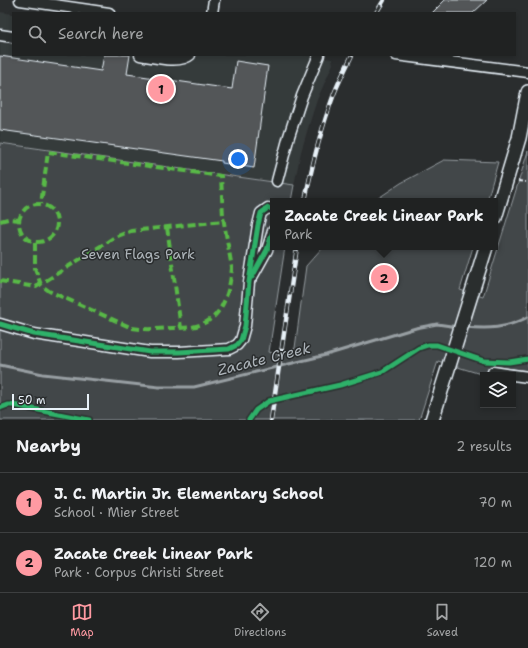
<!DOCTYPE html>
<html lang="en">
<head>
<meta charset="utf-8">
<style>
	body { margin:0; font-family:"Shantell Sans",sans-serif; background:#2d2f2f; color:#f1f3f6 }
	.controls { position:absolute; right:12px; bottom:12px; display:grid; overflow:hidden; border-radius:0px; box-shadow:0 2px 6px #0003 }
	.controls button { width:36px; height:36px; display:grid; place-items:center; padding:0; border:0; border-bottom:1px solid #3d3f40; background:#202222; color:#f1f3f6; font:20px sans-serif }
	.scale { position:absolute; left:12px; bottom:10px; width:77px; box-sizing:border-box; padding-left:4px; border:2px solid #e8f1f8; border-top:0; font-size:11px; line-height:14px; white-space:nowrap; color:#e8f1f8; -webkit-text-stroke:3px #2a2d2e; paint-order:stroke }
	.you { position:absolute; left:238px; top:159px; width:14px; height:14px; margin:-10px; border:3px solid #fff; border-radius:50%; background:#1a73e8; box-shadow:0 0 0 6px #1a73e833 }
	.badge { display:grid; place-items:center; width:26px; height:26px; border-radius:50%; background:#ff9aa2; color:#111; font-size:13px; font-weight:700 }
	.pin { position:absolute; translate:-50% -50%; border:2px solid #fff; box-shadow:0 1px 4px #0006 }
	.popup { position:absolute; left:270px; top:198px; width:228px; height:52px; box-sizing:border-box; display:grid; place-content:center; border-radius:0px; background:#202222; filter:drop-shadow(0 1px 3px #0005); font-size:13px; white-space:nowrap; color:#a2a4a5 }
	.popup b { font-size:15px; color:#f1f3f6 }
	.popup::after { content:''; position:absolute; left:50%; top:100%; margin-left:-8px; border:8px solid transparent; border-top-color:#202222 }
	.list { margin:0; padding:0; list-style:none }
	h2 { display:flex; justify-content:space-between; align-items:center; height:52px; margin:0; padding:0 16px; font-size:17px }
	h2 small { font-size:13px; font-weight:400; color:#a2a4a5 }
	.list li { display:grid; grid-template-columns:26px 1fr auto; gap:12px; align-items:center; box-sizing:border-box; height:60px; padding:0 16px; border-top:1px solid #3d3f40 }
	.list b { display:block; font-size:15px; white-space:nowrap }
	.list p { margin:0; font-size:13px; white-space:nowrap; color:#a2a4a5 }
	.list em { font-size:13px; font-style:normal; color:#a2a4a5 }
	.icon { flex:none; width:22px; height:22px; fill:none; stroke:currentColor; stroke-width:2; stroke-linecap:round; stroke-linejoin:round }
	.map { position:relative; flex:none; width:528px; height:420px; overflow:hidden }
	.search { position:absolute; background:#202222; box-shadow:0 2px 6px #0003; left:12px; right:12px; top:12px; height:44px; display:flex; align-items:center; gap:10px; box-sizing:border-box; padding:0 14px; border-radius:0px; color:#a2a4a5; font-size:15px }
	.sheet { height:172px; background:#202222 }
	nav { display:flex; justify-content:space-around; align-items:center; box-sizing:border-box; height:56px; border-top:1px solid #3d3f40; background:#202222; font-size:11px; color:#a2a4a5 }
	nav a { display:grid; justify-items:center; gap:2px }
	nav .on { color:#ff9aa2 }
	.map>svg:first-child { display:block }
	.built { fill:#363a3b }
	.green { fill:#424648; stroke:#959ca0 }
	.lines { fill:none; stroke-linecap:round; stroke-linejoin:round }
	.stream { stroke:#989fa3; stroke-width:3 }
	.building { fill:#535759; stroke:#e8f1f8 }
	.minor-casing { stroke:#e8f1f8; stroke-width:13 }
	.major-casing { stroke:#e8f1f8; stroke-width:16 }
	.path { stroke:#e8f1f8; stroke-width:2; stroke-dasharray:4 3; stroke-linecap:butt }
	.minor { stroke:#2a2d2e; stroke-width:10 }
	.major { stroke:#2a2d2e; stroke-width:13 }
	.rail-casing { stroke:#e8f1f8; stroke-width:4.5 }
	.rail { stroke:#2a2d2e; stroke-width:3; stroke-dasharray:9; stroke-linecap:butt }
	.quiet { stroke:#58b947; stroke-width:4; stroke-dasharray:8 4; stroke-linecap:butt }
	.cycleway-casing { stroke:#2a2d2e; stroke-width:8 }
	.cycleway { stroke:#2db169; stroke-width:5 }
	.labels { text-anchor:middle; dominant-baseline:central; stroke-width:3; stroke-linejoin:round; paint-order:stroke }
	.park-label { font-size:14px; fill:#aeb5ba; stroke:#2a2d2e }
	.water-label { font-size:15px; font-style:italic; fill:#acb3b9; stroke:#2a2d2e }
</style>
</head>
<body>
<div class="map">
<svg width="528" height="420" viewBox="0 0 528 420">
	<rect width="100%" height="100%" fill="#2a2d2e"/>
	<filter id="ink" filterUnits="userSpaceOnUse"><feTurbulence type="fractalNoise" baseFrequency=".025" numOctaves="2"/><feDisplacementMap in="SourceGraphic" scale="8" xChannelSelector="R" yChannelSelector="G"/><feConvolveMatrix kernelMatrix="1 2 1 2 8 2 1 2 1" color-interpolation-filters="sRGB"/></filter>
	<g filter="url(#ink)">
		<path class="built" d="M0,12L13,14V55H303L332,59L333,64L317,100L309,125L301,152L294,185L0,143Z"/>
		<g class="green">
			<path d="M0,143L294,185L291,201H273V247H285L269,352L284,356L295,348L306,266L323,247H473L460,290L483,297L528,151V371L492,366L488,375H484L438,361L419,420H0Z"/>
			<path d="M444,160L498,162L487,201H374L401,183Z"/>
		</g>
		<g class="lines">
			<g class="stream">
				<path d="M464,327C489,329 505,329 528,317"/>
				<path d="M0,365L43,374L159,387H194L326,355L416,328L437,324L458,327"/>
			</g>
		</g>
		<g class="building">
			<path d="M445,0H487L473,13H432Z"/>
			<path d="M104,55H130L127,74L232,89L236,61L268,66L254,168L222,163V161L0,130V56L101,71Z"/>
		</g>
		<g class="lines">
			<defs>
				<g id="minor">
					<path d="M20,0L109,13"/>
					<path d="M212,13L214,0"/>
					<path d="M0,35L13,37"/>
					<path d="M140,55C153,57 180,64 190,55"/>
					<path d="M396,55L528,72"/>
					<path d="M277,181L289,136L302,96L319,55"/>
					<path d="M252,277L267,250L273,231"/>
					<path d="M0,324L34,334L150,352H179L229,349L237,345L241,340L245,326L249,282L258,225L261,213L268,208L273,209"/>
					<path d="M493,372L512,375"/>
					<path d="M513,375L528,377"/>
				</g>
				<g id="major">
					<path d="M495,218L519,138L528,92"/>
					<path d="M432,420L486,247"/>
				</g>
			</defs>
			<use href="#minor" class="minor-casing"/>
			<use href="#major" class="major-casing"/>
			<path class="path" d="M518,181L526,182"/>
			<use href="#minor" class="minor"/>
			<use href="#major" class="major"/>
			<defs>
				<g id="rail">
					<path d="M376,13L384,0"/>
					<path d="M305,201C312,165 321,129 334,94C339,81 346,68 352,55"/>
					<path d="M271,420L297,247"/>
				</g>
			</defs>
			<use href="#rail" class="rail-casing"/>
			<use href="#rail" class="rail"/>
			<g class="quiet">
				<circle cx="38" cy="223" r="19"/>
				<path d="M0,221L8,219L19,220"/>
				<path d="M167,227L181,328"/>
				<path d="M35,243V268L41,285L49,291L132,328C145,330 158,329 172,328C181,328 193,328 202,324C224,316 230,288 232,268L223,217L221,176L48,152L41,204"/>
				<path d="M0,281L36,287L115,237L131,231L223,221"/>
			</g>
			<defs>
				<g id="cycleway">
					<path d="M252,277L267,250L273,231"/>
					<path d="M0,324L34,334L150,352H179L229,349L237,345L241,340L245,326L249,282L258,225L261,213L268,208L273,209"/>
					<path d="M0,408L8,405H13L89,420"/>
					<path d="M249,420L256,410L269,401L340,385L382,372L419,348L428,345H437L484,361L509,362L528,359"/>
				</g>
			</defs>
			<use href="#cycleway" class="cycleway-casing"/>
			<use href="#cycleway" class="cycleway"/>
		</g>
	</g>
	<g class="labels">
		<g class="park-label">
			<text x="138" y="254">Seven Flags Park</text>
		</g>
		<g class="water-label">
			<text transform="translate(264 359) rotate(-14)">Zacate Creek</text>
		</g>
	</g>
</svg>
<div class="controls">
<button><svg class="icon" aria-label="layers" viewBox="0 0 24 24"><path d="M12 4l9 5-9 5-9-5zM3 14l9 5 9-5"/></svg></button>
</div>
<div class="scale">50 m</div>
<div class="you"></div>
<div class="pin badge" style="left:161px;top:89px">1</div>
<div class="pin badge" style="left:384px;top:278px">2</div>
<div class="popup"><b>Zacate Creek Linear Park</b>Park</div>
<div class="search"><svg class="icon" aria-label="search" viewBox="0 0 24 24"><circle cx="10" cy="10" r="6"/><path d="M15 15l6 6"/></svg>Search here</div>
</div>
<section class="sheet">
<h2>Nearby<small>2 results</small></h2>
<ul class="list">
<li><span class="badge">1</span><div><b>J. C. Martin Jr. Elementary School</b><p>School · Mier Street</p></div><em>70 m</em></li>
<li><span class="badge">2</span><div><b>Zacate Creek Linear Park</b><p>Park · Corpus Christi Street</p></div><em>120 m</em></li>
</ul>
</section>
<nav>
<a class="on"><svg class="icon" aria-label="map" viewBox="0 0 24 24"><path d="M3 6l6-2 6 2 6-2v14l-6 2-6-2-6 2zM9 4v14M15 6v14"/></svg>Map</a>
<a><svg class="icon" aria-label="directions" viewBox="0 0 24 24"><path d="M12 3l9 9-9 9-9-9zM9 14v-3h6M13 9l2 2-2 2"/></svg>Directions</a>
<a><svg class="icon" aria-label="saved" viewBox="0 0 24 24"><path d="M7 4h10v16l-5-4-5 4z"/></svg>Saved</a>
</nav>
</body>
</html>
